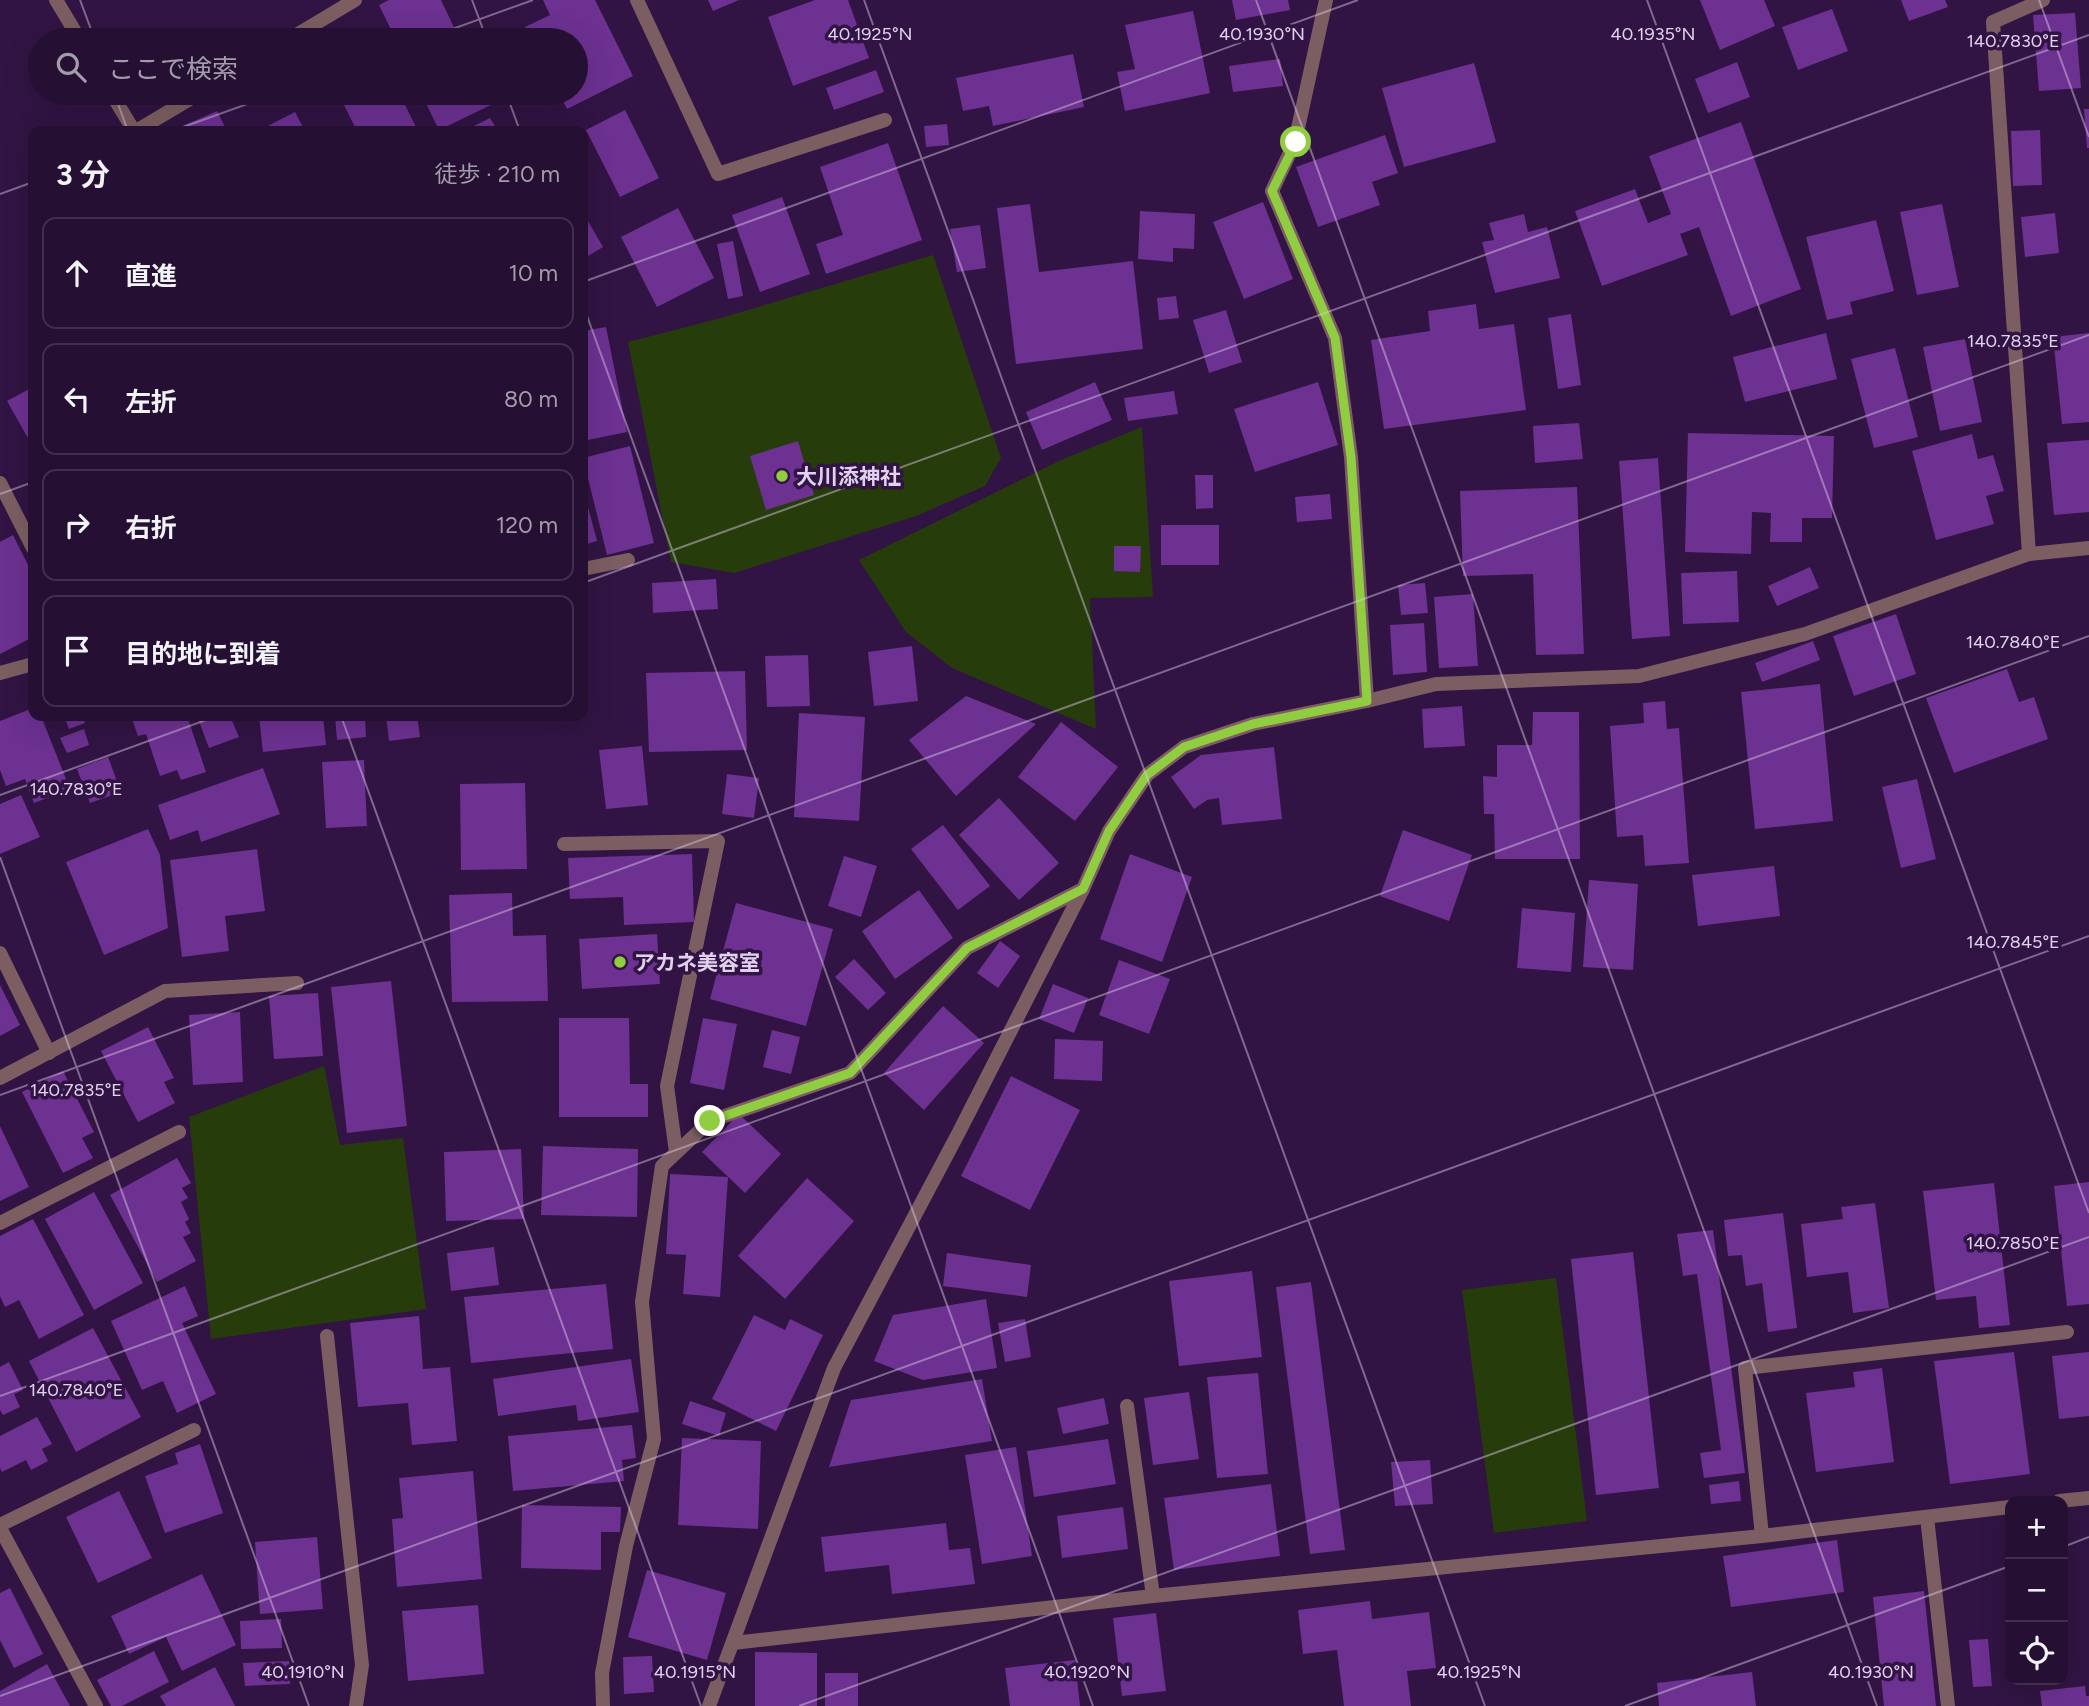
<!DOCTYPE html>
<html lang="ja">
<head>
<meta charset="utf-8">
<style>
	body { margin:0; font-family:Figtree,"Noto Sans JP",sans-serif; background:#311d3e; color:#f1f3f6 }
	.controls { position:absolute; right:21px; bottom:21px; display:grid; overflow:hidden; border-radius:14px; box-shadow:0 7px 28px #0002 }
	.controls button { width:63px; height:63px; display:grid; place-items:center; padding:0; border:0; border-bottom:2px solid #422f4d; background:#250f32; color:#f1f3f6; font:35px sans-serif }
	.stop { position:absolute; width:21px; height:21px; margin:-16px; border:5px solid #91cd40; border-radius:50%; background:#fff }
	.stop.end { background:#91cd40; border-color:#fff; box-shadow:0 2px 7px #0008 }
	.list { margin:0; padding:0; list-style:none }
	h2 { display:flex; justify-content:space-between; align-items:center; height:91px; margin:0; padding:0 28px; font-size:30px }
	h2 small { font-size:23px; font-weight:400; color:#a39cac }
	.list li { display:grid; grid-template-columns:46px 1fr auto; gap:21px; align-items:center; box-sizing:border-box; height:112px; margin:0 14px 14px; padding:0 14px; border:2px solid #422f4d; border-radius:14px }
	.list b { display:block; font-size:26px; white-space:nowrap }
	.list em { font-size:23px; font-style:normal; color:#a39cac }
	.icon { flex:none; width:38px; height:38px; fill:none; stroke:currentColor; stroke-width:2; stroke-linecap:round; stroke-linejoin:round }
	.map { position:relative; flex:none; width:2089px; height:1706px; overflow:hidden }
	.search { position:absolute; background:#250f32; box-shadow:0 7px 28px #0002; left:28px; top:28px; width:560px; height:77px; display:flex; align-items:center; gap:18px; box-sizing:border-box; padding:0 24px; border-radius:38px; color:#a39cac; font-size:26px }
	.panel { position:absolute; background:#250f32; box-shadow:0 7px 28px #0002; left:28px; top:126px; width:560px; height:595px; border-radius:14px }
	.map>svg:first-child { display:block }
	.green { fill:#273c0b }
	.building { fill:#6c3191 }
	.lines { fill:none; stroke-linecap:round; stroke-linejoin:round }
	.minor { stroke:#7c5e62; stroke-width:14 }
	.route { stroke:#91cd40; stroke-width:9 }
	.ticks { fill:none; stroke:#e1d1ee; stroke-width:2; stroke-opacity:0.45 }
	.poi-dot { fill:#91cd40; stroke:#311443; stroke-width:2.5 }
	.labels { text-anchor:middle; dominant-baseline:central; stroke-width:7; stroke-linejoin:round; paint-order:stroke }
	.poi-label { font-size:21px; font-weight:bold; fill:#e1d1ee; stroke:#311443; text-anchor:start }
	.ticks-label { font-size:18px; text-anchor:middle; fill:#e1d1ee; stroke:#311443; stroke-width:7; stroke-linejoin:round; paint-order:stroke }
</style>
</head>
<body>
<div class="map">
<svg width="2089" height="1706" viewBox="0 0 2089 1706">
	<rect width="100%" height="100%" fill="#311443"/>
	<g class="green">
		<path d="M933,255L1001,458L985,486L916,516L734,573L671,562L628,342L721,318Z"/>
		<path d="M1142,427L1153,597L1090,598L1096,729L952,668L906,632L859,560L1061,460Z"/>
		<path d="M324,1066L340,1145L403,1138L426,1309L211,1339L189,1117Z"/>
		<path d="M1556,1278L1587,1521L1494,1533L1462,1290Z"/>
	</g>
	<g class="building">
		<path d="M389,0H441L460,40H396L379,5Z"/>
		<path d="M543,0H595L633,76L567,109L559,93H576V40H532L525,27L550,15Z"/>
		<path d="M708,0H739L713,11Z"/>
		<path d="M815,0H848L869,58L793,86L768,17Z"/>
		<path d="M1232,0H1288L1290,10L1236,20Z"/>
		<path d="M1700,0H1764L1775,26L1720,50Z"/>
		<path d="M1901,0H1945L1948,7L1909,21Z"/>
		<path d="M1832,9L1848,51L1798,70L1782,27Z"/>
		<path d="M1193,11L1210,93L1125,111L1117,72L1135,69L1125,25Z"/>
		<path d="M2075,13L2081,88L2039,91L2033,15Z"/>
		<path d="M1073,54L1084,107L993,126L989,106L963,111L956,78Z"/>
		<path d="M1280,59L1283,86L1233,92L1229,66Z"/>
		<path d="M1737,62L1750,97L1708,113L1695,79Z"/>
		<path d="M1474,63L1496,142L1404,167L1382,88Z"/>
		<path d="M876,70L884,92L834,110L826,88Z"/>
		<path d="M338,93H399L417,129L412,131H357Z"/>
		<path d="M421,93H485L491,105L439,130Z"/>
		<path d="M2084,109H2089V148H2087Z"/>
		<path d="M625,110L659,178L620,197L586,130Z"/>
		<path d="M217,111L227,131H180L178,128Z"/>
		<path d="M295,112L305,131H258Z"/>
		<path d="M490,118L498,131H464Z"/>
		<path d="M1741,122L1801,289L1731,316L1699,227L1680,234L1688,255L1602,286L1575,211L1635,189L1648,223L1671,214L1649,156Z"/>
		<path d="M947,124L949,145L926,147L924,126Z"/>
		<path d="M2040,130L2042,185L2013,186L2011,131Z"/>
		<path d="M1385,135L1398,173L1372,182L1380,205L1318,227L1296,167Z"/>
		<path d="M888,143L922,240L826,274L816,244L843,235L820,167Z"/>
		<path d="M782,197L810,274L760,292L732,215Z"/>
		<path d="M1263,202L1293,279L1244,299L1213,222Z"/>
		<path d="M1030,204L1039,272L1133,261L1143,349L1016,364L997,208Z"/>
		<path d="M1942,204L1959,287L1917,295L1900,212Z"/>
		<path d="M678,208L714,278L657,307L621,237Z"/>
		<path d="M1140,211L1195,214L1194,249L1173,248V262L1138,259Z"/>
		<path d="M2055,213L2059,253L2025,257L2021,217Z"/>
		<path d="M1524,214L1528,232L1547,227L1560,278L1495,293L1482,242L1494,240L1489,223Z"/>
		<path d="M585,216L603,247L588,256L583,247V218Z"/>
		<path d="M1876,220L1894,291L1850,302L1853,314L1827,320L1806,237Z"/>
		<path d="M980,225L986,268L957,272L950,229Z"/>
		<path d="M733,241L743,296L728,299L717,244Z"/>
		<path d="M1176,296L1179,318L1159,320L1157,298Z"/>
		<path d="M1476,304L1479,329L1514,324L1526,410L1384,429L1371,340L1430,331L1428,311Z"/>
		<path d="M1226,310L1242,362L1209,373L1193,320Z"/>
		<path d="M1571,314L1581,385L1558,389L1548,318Z"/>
		<path d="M606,327L627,432L583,441V331Z"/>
		<path d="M1826,333L1837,379L1745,402L1733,357Z"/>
		<path d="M2089,333V422L2062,424L2053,337Z"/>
		<path d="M1965,339L1982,422L1940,431L1923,347Z"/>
		<path d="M1895,348L1918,437L1874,448L1851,359Z"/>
		<path d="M1095,382L1112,420L1042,450L1026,412Z"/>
		<path d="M1318,382L1338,445L1255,472L1234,409Z"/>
		<path d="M33,387V447L7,401Z"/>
		<path d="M1174,391L1178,414L1128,421L1124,398Z"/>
		<path d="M1579,423L1583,459L1535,463L1533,426Z"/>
		<path d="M1688,433L1834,436L1832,518H1802V542H1770L1771,513L1752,512L1751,554L1685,552Z"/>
		<path d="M1972,434L1978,459L1993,455L2004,491L1986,496L1994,524L1936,540L1912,451Z"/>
		<path d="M2089,440V512L2054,515L2047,443Z"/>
		<path d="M798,441L814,495L766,510L750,456Z"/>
		<path d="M630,446L654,543L607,555L583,458Z"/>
		<path d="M1658,458L1670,636L1632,639L1619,461Z"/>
		<path d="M1195,475H1213V508L1196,509Z"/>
		<path d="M1577,487L1584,654L1536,655L1533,574L1463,576L1460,491Z"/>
		<path d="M583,488L597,541L583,545Z"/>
		<path d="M1330,494L1332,519L1297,522L1295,497Z"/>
		<rect x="1161" y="525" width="58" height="40"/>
		<path d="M13,535L33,575V637L0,654V542Z"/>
		<path d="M1114,546H1141L1140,572L1114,571Z"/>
		<path d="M1810,567L1819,588L1777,606L1768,586Z"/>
		<path d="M1737,571L1739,622L1683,624L1681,573Z"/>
		<path d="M716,579L718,609L653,613L652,583Z"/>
		<path d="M1425,583L1428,613L1401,615L1398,585Z"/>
		<path d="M1473,594L1478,666L1439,668L1434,597Z"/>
		<path d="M1896,614L1916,674L1854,696L1833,636Z"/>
		<path d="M1424,623L1427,672L1393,675L1390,625Z"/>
		<path d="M1813,641L1820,660L1762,682L1755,663Z"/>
		<path d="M912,646L918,701L874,706L868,652Z"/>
		<path d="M808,655L810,706L767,707L765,656Z"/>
		<path d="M2007,669L2019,702L2034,697L2048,739L1954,773L1926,698Z"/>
		<path d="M745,671L747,750L649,752L646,673Z"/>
		<path d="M1820,684L1833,821L1755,829L1741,692Z"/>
		<path d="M966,696L1036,724L956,796L909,740Z"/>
		<path d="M1665,701L1667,729L1679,728L1689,863L1645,866L1643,835L1617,837L1610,726L1644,723L1643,703Z"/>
		<path d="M1462,706L1465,746L1424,748L1422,709Z"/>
		<path d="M33,708V716H41L70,789L34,803L25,779L6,786L0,770V721Z"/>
		<path d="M1533,712H1579L1580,859H1495L1494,814H1484L1483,776L1497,777V745H1532Z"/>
		<path d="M799,713L865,717L859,821L794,817Z"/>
		<path d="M64,716H82L85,723L69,729Z"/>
		<path d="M131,716H187L206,772L181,780L177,770L160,776L146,734L138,736Z"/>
		<path d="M197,716H230L239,737L209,748Z"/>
		<path d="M259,716H323L326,745L263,752Z"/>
		<path d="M335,716H365L366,737L337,740Z"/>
		<path d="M386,716H417L420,737L389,741Z"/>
		<path d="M1061,722L1118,767L1075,821L1018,777Z"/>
		<path d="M84,729L89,745L67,753L60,738Z"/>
		<path d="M642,746L648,805L606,809L599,750Z"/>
		<path d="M1274,747L1282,819L1222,825L1219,798L1207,800L1194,809L1171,777L1201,755Z"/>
		<path d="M108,757L121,792L90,803L77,769Z"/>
		<path d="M364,760L367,826L326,828L322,762Z"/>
		<path d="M263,768L280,814L201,842L198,830L170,840L158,805Z"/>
		<path d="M727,774L759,778L754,818L722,814Z"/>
		<path d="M1917,779L1936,859L1901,868L1882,787Z"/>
		<path d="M525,783L527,869L461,870L460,784Z"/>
		<path d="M21,795L40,837L0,854V804Z"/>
		<path d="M999,798L1059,863L1019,900L959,835Z"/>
		<path d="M943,825L990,886L958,910L911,849Z"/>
		<path d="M148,829L160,855L168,928L104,955L66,862Z"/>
		<path d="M1403,830L1472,855L1449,921L1380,896Z"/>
		<path d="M257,849L265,911L225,916L229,951L182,957L170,860Z"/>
		<path d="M692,854L694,922L624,925L623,897L570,899L568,858Z"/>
		<path d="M1130,854L1192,877L1162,962L1100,939Z"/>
		<path d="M844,856L877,866L861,917L828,906Z"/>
		<path d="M1774,866L1780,916L1698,926L1692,875Z"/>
		<path d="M1589,880L1638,884L1633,970L1583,967Z"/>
		<path d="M919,890L953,938L895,979L862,931Z"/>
		<path d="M512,893L513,936L546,935L548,1001L452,1002L449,895Z"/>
		<path d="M736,903L833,929L806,1026L710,999Z"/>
		<path d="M1522,908L1575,913L1571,972L1517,968Z"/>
		<path d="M657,934L660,984L582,989L579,939Z"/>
		<path d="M1000,941L1020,956L998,988L977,973Z"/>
		<path d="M854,959L886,993L868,1010L835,977Z"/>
		<path d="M1119,960L1170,979L1149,1034L1099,1015Z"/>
		<path d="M391,981L407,1126L347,1133L331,987Z"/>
		<path d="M1053,984L1088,998L1074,1033L1039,1019Z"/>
		<path d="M0,985L20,1025L0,1036Z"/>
		<path d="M318,993L323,1056L274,1059L269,996Z"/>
		<path d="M943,1006L984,1043L924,1110L884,1073Z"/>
		<path d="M240,1012L243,1082L193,1085L189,1015Z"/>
		<path d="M559,1018H629L630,1084H648V1117H559Z"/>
		<path d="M703,1018L737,1024L724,1090L690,1083Z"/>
		<path d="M148,1027L174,1078L164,1082L175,1103L138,1122L101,1051Z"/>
		<path d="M772,1030L800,1037L791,1074L763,1067Z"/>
		<path d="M1055,1039L1103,1041L1102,1081L1054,1079Z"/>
		<path d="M63,1071L94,1132L82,1138L93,1158L63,1173L22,1092Z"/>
		<path d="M1011,1076L1080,1110L1030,1210L961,1176Z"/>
		<path d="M739,1114L781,1154L745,1193L702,1152Z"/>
		<path d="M0,1126L29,1187L0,1201Z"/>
		<path d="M543,1146L638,1149L637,1217L541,1215Z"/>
		<path d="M521,1149L524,1219L446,1221L444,1152Z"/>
		<path d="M177,1158L191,1183L182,1188L188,1198L181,1202L189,1219L185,1222L191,1233L183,1237L196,1261L157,1282L110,1195Z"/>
		<path d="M670,1174L728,1177L720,1297L683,1294L686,1255L666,1254Z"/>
		<path d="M807,1178L854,1221L785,1299L738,1256Z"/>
		<path d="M2089,1182V1304L2067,1306L2054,1186Z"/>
		<path d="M1994,1183L2010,1325L1979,1328L1976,1296L1936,1300L1923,1191Z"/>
		<path d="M94,1192L143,1283L94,1310L45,1219Z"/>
		<path d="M1875,1203L1889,1308L1853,1313L1848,1272L1807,1277L1801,1224L1843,1219L1841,1207Z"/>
		<path d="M1783,1213L1797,1328L1768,1332L1762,1283L1746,1286L1742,1255L1728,1256L1724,1220Z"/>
		<path d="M33,1219L84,1315L39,1339L19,1300L5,1307L0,1296V1236Z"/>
		<path d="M1713,1230L1745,1473L1704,1478L1700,1453L1721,1450L1697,1274L1683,1276L1677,1234Z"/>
		<path d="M494,1247L499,1285L451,1291L447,1253Z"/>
		<path d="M1633,1252L1659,1488L1596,1495L1571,1259Z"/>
		<path d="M947,1253L1031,1265L1027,1297L943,1286Z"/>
		<path d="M1252,1271L1262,1357L1179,1366L1169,1281Z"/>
		<path d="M1311,1282L1345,1550L1310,1554L1276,1287Z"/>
		<path d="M606,1284L613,1349L471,1363L464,1297Z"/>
		<path d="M185,1286L198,1316L182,1323L216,1394L177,1413L163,1381L142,1390L111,1321Z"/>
		<path d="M986,1299L997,1368L923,1380L874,1361L893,1315Z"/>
		<path d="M754,1315L785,1330L790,1319L823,1335L776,1431L712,1399Z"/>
		<path d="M419,1316L423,1369L450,1367L457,1441L412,1445L408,1403L358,1407L350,1323Z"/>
		<path d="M1025,1319L1031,1357L1005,1362L998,1323Z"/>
		<path d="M93,1328L141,1417L76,1452L29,1361Z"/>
		<path d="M2014,1352L2030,1474L1950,1484L1934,1361Z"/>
		<path d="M2089,1352V1416L2059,1419L2052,1356Z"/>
		<path d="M631,1359L639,1412L578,1421L576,1405L498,1416L493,1379Z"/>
		<path d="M9,1362L23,1390L14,1394L20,1407L3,1415L0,1410V1367Z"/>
		<path d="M1882,1368L1894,1462L1816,1472L1806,1393L1855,1387L1853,1372Z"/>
		<path d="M1258,1373L1268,1474L1217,1478L1207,1377Z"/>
		<path d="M982,1379L992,1441L829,1467L851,1400Z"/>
		<path d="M1189,1392L1199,1459L1153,1465L1144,1398Z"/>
		<path d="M1104,1398L1109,1424L1063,1434L1057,1408Z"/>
		<path d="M690,1401L726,1413L719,1436L682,1424Z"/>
		<path d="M37,1417L52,1444L42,1449L48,1461L31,1470L26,1460L2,1472L0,1468V1436Z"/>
		<path d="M632,1425L636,1458L622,1460L624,1481L513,1491L508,1436Z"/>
		<path d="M682,1438L761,1441L758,1529L678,1525Z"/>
		<path d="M1108,1439L1116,1484L1034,1497L1027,1451Z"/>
		<path d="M200,1444L223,1513L165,1533L145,1476L178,1464L175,1453Z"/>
		<path d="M1016,1447L1032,1556L982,1564L965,1455Z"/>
		<path d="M1430,1460L1433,1504L1395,1506L1391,1462Z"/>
		<path d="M473,1471L482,1579L397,1587L392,1519L403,1518L399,1478Z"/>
		<path d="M1739,1481L1741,1501L1711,1504L1709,1485Z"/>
		<path d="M1271,1484L1280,1556L1174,1570L1164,1498Z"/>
		<path d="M119,1491L152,1558L98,1583L66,1517Z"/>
		<path d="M522,1505L621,1507L620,1532H601V1570L521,1568Z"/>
		<path d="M1123,1507L1128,1549L1062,1558L1057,1516Z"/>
		<path d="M946,1523L949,1550L970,1548L975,1584L892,1594L889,1565L825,1572L821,1537Z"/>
		<path d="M317,1537L323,1609L260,1614L255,1542Z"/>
		<path d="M1837,1540L1844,1592L1731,1607L1723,1556Z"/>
		<path d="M647,1570L726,1593L707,1660L628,1637Z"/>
		<path d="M202,1574L236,1645L182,1671L166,1637L129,1654L111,1616Z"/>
		<path d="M10,1588L43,1654L14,1668L0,1640V1593Z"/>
		<path d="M1924,1591L1936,1706H1884L1873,1597Z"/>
		<path d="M1370,1601L1372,1619L1429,1612L1436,1668L1407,1671L1411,1706H1344L1337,1650L1303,1654L1298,1610Z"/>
		<path d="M478,1605L484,1674L408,1681L402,1611Z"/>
		<path d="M1156,1613L1166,1691L1122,1696L1113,1618Z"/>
		<path d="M281,1619L282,1648L241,1649L240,1621Z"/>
		<path d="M1988,1639L1992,1686L1973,1687L1969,1640Z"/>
		<path d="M154,1651L169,1682L122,1706H111L97,1680Z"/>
		<path d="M755,1652L817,1653V1706H755Z"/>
		<path d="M652,1656L654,1692L624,1694L623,1657Z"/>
		<path d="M1075,1660L1080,1706H1010L1005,1668Z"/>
		<path d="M289,1661L290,1684L245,1686L243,1663Z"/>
		<path d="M47,1664L70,1706H0V1691Z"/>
		<path d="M215,1667L235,1706H166L160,1696Z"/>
		<path d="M1752,1672L1756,1706H1659L1657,1683Z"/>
		<rect x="825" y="1673" width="33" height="33"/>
		<path d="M2085,1686L2086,1696H2089V1706H2042L2040,1691Z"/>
	</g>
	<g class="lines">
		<g class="minor">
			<path d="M56,0L80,40"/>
			<path d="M637,0L718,174L885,120"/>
			<path d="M1326,0L1295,142L1272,191L1335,338L1351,457L1367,701"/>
			<path d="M288,40L355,0"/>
			<path d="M111,93L134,131"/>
			<path d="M136,131L200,93"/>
			<path d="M0,483L33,548"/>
			<path d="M2029,554L1993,22L2043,0"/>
			<path d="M583,569L628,560"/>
			<path d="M0,673L33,664"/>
			<path d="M564,844L718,841L667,1086L676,1152"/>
			<path d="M0,953L49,1053"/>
			<path d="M0,1078L165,991L297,983"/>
			<path d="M0,1223L179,1132"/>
			<path d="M327,1336L362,1665L356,1706"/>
			<path d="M1127,1406L1153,1596"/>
			<path d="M2059,1501L2089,1498"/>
			<path d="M1927,1517L1948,1706"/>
			<path d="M0,1525L194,1430"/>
			<path d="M0,1528L96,1706"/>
			<path d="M1762,1536L1745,1368L2067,1332"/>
			<path d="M733,1643L1153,1596L1762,1536L2010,1507"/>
			<path d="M603,1706L602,1673L626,1546L654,1439L642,1302L662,1166L710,1121L850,1073L967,948L1083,889"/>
			<path d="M709,1706L834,1368L959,1132L1083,889L1109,831L1147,775L1184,747L1253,724L1367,701L1436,684L1639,676L1805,634L2029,554L2089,548"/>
		</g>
	</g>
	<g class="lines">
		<path class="route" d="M710,1121L850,1073L967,948L1083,889L1109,831L1147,775L1184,747L1253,724L1367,701L1351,457L1335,338L1272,191L1296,142"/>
	</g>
	<path class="ticks" d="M80,0L95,40M472,0L487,40M864,0L1485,1706M1256,0L1877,1706M1647,0L2089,1213M2039,0L2089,137M422,40L533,0M114,93L128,131M506,93L520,131M172,131L278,93M0,194L33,182M583,282L1358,0M583,305L1093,1706M0,494L33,482M583,583L2089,35M341,716L701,1706M0,795L217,716M0,857L309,1706M0,1095L2089,335M0,1396L2089,636M2063,1547L2089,1537M0,1696L2089,936M799,1706L2089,1237M1625,1706L2010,1566"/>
	<g class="poi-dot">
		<circle cx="782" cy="476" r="7"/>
		<circle cx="620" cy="962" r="7"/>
	</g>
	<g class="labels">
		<g class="poi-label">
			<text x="796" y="476">大川添神社</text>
			<text x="634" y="962">アカネ美容室</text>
		</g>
	</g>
	<g class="ticks-label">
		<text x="1653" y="40">40.1935°N</text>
		<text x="870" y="40">40.1925°N</text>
		<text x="1262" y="40">40.1930°N</text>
		<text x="2013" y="47">140.7830°E</text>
		<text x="2013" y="347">140.7835°E</text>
		<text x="2013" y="648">140.7840°E</text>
		<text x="76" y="795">140.7830°E</text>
		<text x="2013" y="948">140.7845°E</text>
		<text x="76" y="1096">140.7835°E</text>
		<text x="2013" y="1249">140.7850°E</text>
		<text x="76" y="1396">140.7840°E</text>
		<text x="303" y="1678">40.1910°N</text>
		<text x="695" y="1678">40.1915°N</text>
		<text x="1087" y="1678">40.1920°N</text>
		<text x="1479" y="1678">40.1925°N</text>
		<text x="1871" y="1678">40.1930°N</text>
	</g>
</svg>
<div class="controls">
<button>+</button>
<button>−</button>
<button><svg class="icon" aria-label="locate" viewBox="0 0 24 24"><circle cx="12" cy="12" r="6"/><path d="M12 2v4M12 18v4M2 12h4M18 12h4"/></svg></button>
</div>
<div class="stop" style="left:1296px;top:142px"></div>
<div class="stop end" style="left:710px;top:1121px"></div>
<div class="search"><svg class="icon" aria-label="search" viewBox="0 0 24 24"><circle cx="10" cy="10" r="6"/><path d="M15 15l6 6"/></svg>ここで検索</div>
<section class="panel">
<h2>3 分<small>徒歩 · 210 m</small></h2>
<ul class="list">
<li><svg class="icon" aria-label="ahead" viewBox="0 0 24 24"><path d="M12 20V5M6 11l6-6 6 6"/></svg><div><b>直進</b></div><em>10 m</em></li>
<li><svg class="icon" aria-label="left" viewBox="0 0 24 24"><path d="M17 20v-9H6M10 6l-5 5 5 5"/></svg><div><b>左折</b></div><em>80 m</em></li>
<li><svg class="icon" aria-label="right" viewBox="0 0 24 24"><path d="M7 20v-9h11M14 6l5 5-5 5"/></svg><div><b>右折</b></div><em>120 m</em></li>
<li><svg class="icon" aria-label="arrive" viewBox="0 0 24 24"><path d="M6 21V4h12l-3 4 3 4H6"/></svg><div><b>目的地に到着</b></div></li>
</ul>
</section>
</div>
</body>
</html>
